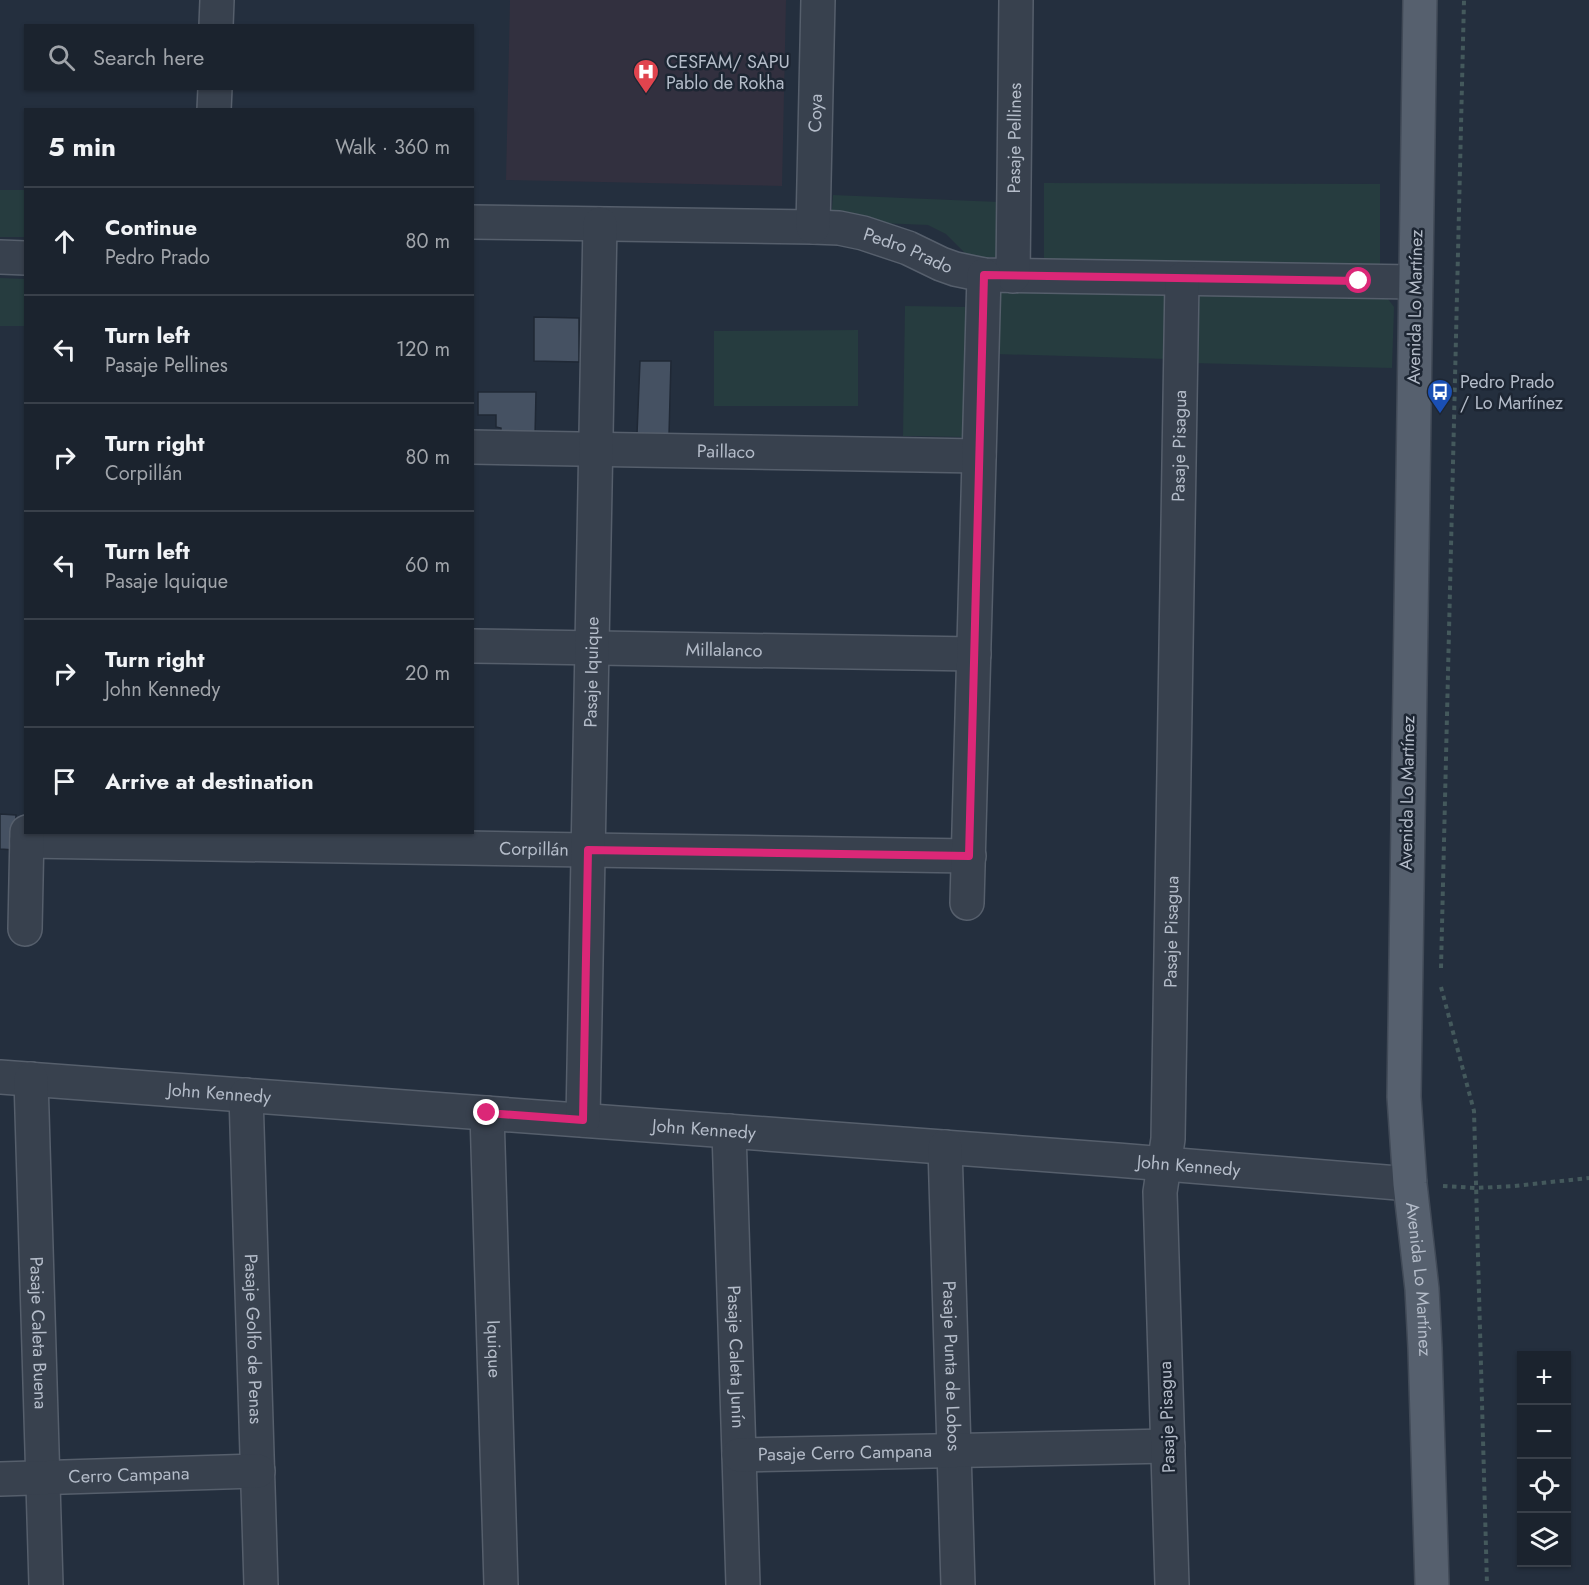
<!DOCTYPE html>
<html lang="en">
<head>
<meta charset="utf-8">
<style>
	body { margin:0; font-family:Jost,sans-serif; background:#242b36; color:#f1f3f6 }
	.controls { position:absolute; right:18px; bottom:18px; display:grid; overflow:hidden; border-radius:0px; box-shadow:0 2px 4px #0004 }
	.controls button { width:54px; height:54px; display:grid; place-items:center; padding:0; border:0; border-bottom:2px solid #39404a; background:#1b232e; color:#f1f3f6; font:30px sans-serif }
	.stop { position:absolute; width:18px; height:18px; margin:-14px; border:4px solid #db2777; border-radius:50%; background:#fff }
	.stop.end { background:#db2777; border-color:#fff; box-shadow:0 2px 6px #0008 }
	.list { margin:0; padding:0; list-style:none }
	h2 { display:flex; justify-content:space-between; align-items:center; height:78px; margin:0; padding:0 24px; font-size:26px }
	h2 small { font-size:20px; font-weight:400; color:#a0a4aa }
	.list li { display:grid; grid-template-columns:39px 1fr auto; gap:18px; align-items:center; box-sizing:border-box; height:108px; padding:0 24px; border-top:2px solid #39404a }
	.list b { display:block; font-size:22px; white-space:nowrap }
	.list p { margin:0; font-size:20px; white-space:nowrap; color:#a0a4aa }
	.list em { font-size:20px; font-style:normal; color:#a0a4aa }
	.icon { flex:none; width:33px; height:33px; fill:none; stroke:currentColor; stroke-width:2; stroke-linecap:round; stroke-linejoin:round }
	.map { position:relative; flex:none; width:1589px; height:1585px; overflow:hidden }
	.search { position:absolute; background:#1b232e; box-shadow:0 2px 4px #0004; left:24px; top:24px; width:450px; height:66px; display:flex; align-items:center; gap:15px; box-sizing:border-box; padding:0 21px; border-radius:0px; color:#a0a4aa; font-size:22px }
	.panel { position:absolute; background:#1b232e; box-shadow:0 2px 4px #0004; left:24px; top:108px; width:450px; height:726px; border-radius:0px }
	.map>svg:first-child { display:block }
	.medical { fill:#32303f }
	.green { fill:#263c3f }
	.building { fill:#455162; stroke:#1f2835; stroke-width:1.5 }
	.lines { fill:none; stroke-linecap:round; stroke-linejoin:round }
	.minor-casing { stroke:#565f6c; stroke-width:36 }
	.major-casing { stroke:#414a57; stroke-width:36 }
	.path { stroke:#44595c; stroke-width:4; stroke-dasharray:4.5 4.5; stroke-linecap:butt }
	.minor { stroke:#38414e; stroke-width:33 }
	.major { stroke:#56606e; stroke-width:33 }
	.route { stroke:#db2777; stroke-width:8 }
	.labels { text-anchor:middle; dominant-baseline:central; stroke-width:5; stroke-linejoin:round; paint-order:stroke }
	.poi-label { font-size:18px; fill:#b4bcc9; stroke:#1d2633; text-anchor:start }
	.street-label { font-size:18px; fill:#b4bcc9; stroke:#1d2633 }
</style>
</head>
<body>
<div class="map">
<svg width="1589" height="1585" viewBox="0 0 1589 1585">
	<rect width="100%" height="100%" fill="#242f3e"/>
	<path class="medical" d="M510,0H786L782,186L506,180Z"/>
	<g class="green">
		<path d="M1044,183L1380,184V270L1044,268Z"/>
		<rect x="0" y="190" width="25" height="47"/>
		<path d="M833,195L999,202L996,257H969L946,234L928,225L831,221Z"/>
		<path d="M0,278L25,279V326H0Z"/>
		<path d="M997,287L1169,292L1167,359L995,354Z"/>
		<path d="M1193,287L1382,291L1394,307L1392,368L1191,363Z"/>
		<path d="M905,306L969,307L967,437L903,436Z"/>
		<path d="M858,330V406H714V331Z"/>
	</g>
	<g class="building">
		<path d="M534,317L579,318V362L534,361Z"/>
		<path d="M640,361H671L669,435L637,434Z"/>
		<path d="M478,392H536L535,436L501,435V428L496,427V415H478Z"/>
		<path d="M0,814L16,815L15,850L0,849Z"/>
	</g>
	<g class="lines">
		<defs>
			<g id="minor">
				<path d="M216,26L217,0"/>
				<path d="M214,110L215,88"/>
				<path id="s1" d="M472,222L813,227L839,228L863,233L908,248L941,264L955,269L984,275L1415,282"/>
				<path id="s2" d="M813,227L818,0"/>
				<path d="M0,257L26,258"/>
				<path id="s3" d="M1013,276L1016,0"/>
				<path id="s4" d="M472,447L979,456"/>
				<path id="s5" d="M472,646L974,654"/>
				<path id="s6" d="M27,841L969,856"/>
				<path d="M967,903L984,275"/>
				<path d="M25,929L27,832"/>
				<path id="s7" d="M0,1077L1117,1160L1410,1184"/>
				<path id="s8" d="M31,1079L46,1585"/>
				<path id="s9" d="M246,1095L261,1585"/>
				<path id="s10" d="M487,1113L501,1585"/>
				<path id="s11" d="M583,1120L600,224"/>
				<path id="s12" d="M729,1131L743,1585"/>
				<path id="s13" d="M945,1147L958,1585"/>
				<path id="s14" d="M739,1455L1168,1446"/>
				<path id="s15" d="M0,1479L258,1471"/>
				<path id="s16" d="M1172,1585L1160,1192L1168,1139L1182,279"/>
			</g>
			<g id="major">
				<path id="s17" d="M1420,0L1404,1097L1410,1184L1422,1289L1425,1348L1432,1585"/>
			</g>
		</defs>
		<use href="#minor" class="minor-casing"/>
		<use href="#major" class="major-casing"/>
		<g class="path">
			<path d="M1441,968L1464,0"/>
			<path d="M1441,987L1474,1111L1487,1585"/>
			<path d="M1443,1186L1476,1188L1514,1186L1589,1178"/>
		</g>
		<use href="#minor" class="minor"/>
		<use href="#major" class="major"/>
	</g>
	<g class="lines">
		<path class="route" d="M487,1113L583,1120L588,850L969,856L984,275L1359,281"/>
	</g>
	<defs>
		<symbol id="hospital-pin" viewBox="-11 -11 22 30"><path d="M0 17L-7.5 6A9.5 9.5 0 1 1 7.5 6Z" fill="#e0444e" stroke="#1d2633"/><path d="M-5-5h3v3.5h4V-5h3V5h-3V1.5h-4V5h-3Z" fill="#fff"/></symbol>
		<symbol id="bus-pin" viewBox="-11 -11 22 30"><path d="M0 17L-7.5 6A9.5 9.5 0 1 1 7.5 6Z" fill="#1a4fb4" stroke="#1d2633"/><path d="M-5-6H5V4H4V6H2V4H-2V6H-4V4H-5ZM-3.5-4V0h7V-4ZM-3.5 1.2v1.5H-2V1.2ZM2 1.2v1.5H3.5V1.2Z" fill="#fff"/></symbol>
	</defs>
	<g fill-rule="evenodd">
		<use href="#hospital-pin" x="631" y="57" width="30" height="40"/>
		<use href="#bus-pin" x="1425" y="377" width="30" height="40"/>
	</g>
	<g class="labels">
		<g class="poi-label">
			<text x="666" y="62">CESFAM/ SAPU<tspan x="666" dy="21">Pablo de Rokha</tspan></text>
			<text x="1460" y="382">Pedro Prado<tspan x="1460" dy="21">/ Lo Martínez</tspan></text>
		</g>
		<g class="street-label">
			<text stroke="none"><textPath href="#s2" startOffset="114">Coya</textPath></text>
			<text stroke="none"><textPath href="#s3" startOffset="138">Pasaje Pellines</textPath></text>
			<text stroke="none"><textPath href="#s1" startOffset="440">Pedro Prado</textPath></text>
			<text transform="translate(1415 307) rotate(-89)">Avenida Lo Martínez</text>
			<text stroke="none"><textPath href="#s16" startOffset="1140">Pasaje Pisagua</textPath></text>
			<text stroke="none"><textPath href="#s4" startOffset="254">Paillaco</textPath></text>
			<text stroke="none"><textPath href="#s5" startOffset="252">Millalanco</textPath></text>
			<text stroke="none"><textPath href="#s11" startOffset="448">Pasaje Iquique</textPath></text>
			<text transform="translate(1407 793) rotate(-89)">Avenida Lo Martínez</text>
			<text stroke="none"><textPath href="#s6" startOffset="507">Corpillán</textPath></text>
			<text stroke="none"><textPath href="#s16" startOffset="654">Pasaje Pisagua</textPath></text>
			<text stroke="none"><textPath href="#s7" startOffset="220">John Kennedy</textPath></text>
			<text stroke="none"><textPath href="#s7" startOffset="706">John Kennedy</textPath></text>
			<text stroke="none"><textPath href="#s7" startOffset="1192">John Kennedy</textPath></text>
			<text stroke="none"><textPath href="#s17" startOffset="1280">Avenida Lo Martínez</textPath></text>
			<text stroke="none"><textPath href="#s8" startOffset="254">Pasaje Caleta Buena</textPath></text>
			<text stroke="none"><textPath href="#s9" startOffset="244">Pasaje Golfo de Penas</textPath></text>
			<text stroke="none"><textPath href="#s10" startOffset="236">Iquique</textPath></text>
			<text stroke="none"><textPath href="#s12" startOffset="226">Pasaje Caleta Junín</textPath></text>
			<text stroke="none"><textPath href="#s13" startOffset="219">Pasaje Punta de Lobos</textPath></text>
			<text transform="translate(1167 1417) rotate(-92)">Pasaje Pisagua</text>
			<text stroke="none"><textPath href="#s14" startOffset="106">Pasaje Cerro Campana</textPath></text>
			<text stroke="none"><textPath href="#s15" startOffset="129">Cerro Campana</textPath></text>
		</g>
	</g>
</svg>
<div class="controls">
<button>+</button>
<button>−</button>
<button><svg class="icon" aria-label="locate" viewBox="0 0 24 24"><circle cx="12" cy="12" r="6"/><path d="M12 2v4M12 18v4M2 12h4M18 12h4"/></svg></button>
<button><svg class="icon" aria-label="layers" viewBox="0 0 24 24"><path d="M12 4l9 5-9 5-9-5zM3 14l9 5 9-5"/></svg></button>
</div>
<div class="stop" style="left:1359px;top:281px"></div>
<div class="stop end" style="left:487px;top:1113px"></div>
<div class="search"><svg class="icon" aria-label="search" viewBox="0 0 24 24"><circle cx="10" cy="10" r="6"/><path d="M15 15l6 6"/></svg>Search here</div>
<section class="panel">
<h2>5 min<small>Walk · 360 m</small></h2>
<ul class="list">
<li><svg class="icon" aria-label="ahead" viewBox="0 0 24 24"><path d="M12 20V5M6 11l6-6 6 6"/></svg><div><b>Continue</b><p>Pedro Prado</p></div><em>80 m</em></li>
<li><svg class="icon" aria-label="left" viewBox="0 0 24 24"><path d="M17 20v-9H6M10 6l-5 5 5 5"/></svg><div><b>Turn left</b><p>Pasaje Pellines</p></div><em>120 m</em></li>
<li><svg class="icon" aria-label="right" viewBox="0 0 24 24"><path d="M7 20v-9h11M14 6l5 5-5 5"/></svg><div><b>Turn right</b><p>Corpillán</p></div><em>80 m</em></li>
<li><svg class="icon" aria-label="left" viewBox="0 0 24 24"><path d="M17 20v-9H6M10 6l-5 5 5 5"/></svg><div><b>Turn left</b><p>Pasaje Iquique</p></div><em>60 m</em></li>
<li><svg class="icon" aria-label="right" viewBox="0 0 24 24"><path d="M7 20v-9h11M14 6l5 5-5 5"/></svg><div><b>Turn right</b><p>John Kennedy</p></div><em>20 m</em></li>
<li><svg class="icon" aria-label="arrive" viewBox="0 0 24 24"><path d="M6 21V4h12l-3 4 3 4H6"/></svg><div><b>Arrive at destination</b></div></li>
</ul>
</section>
</div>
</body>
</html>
